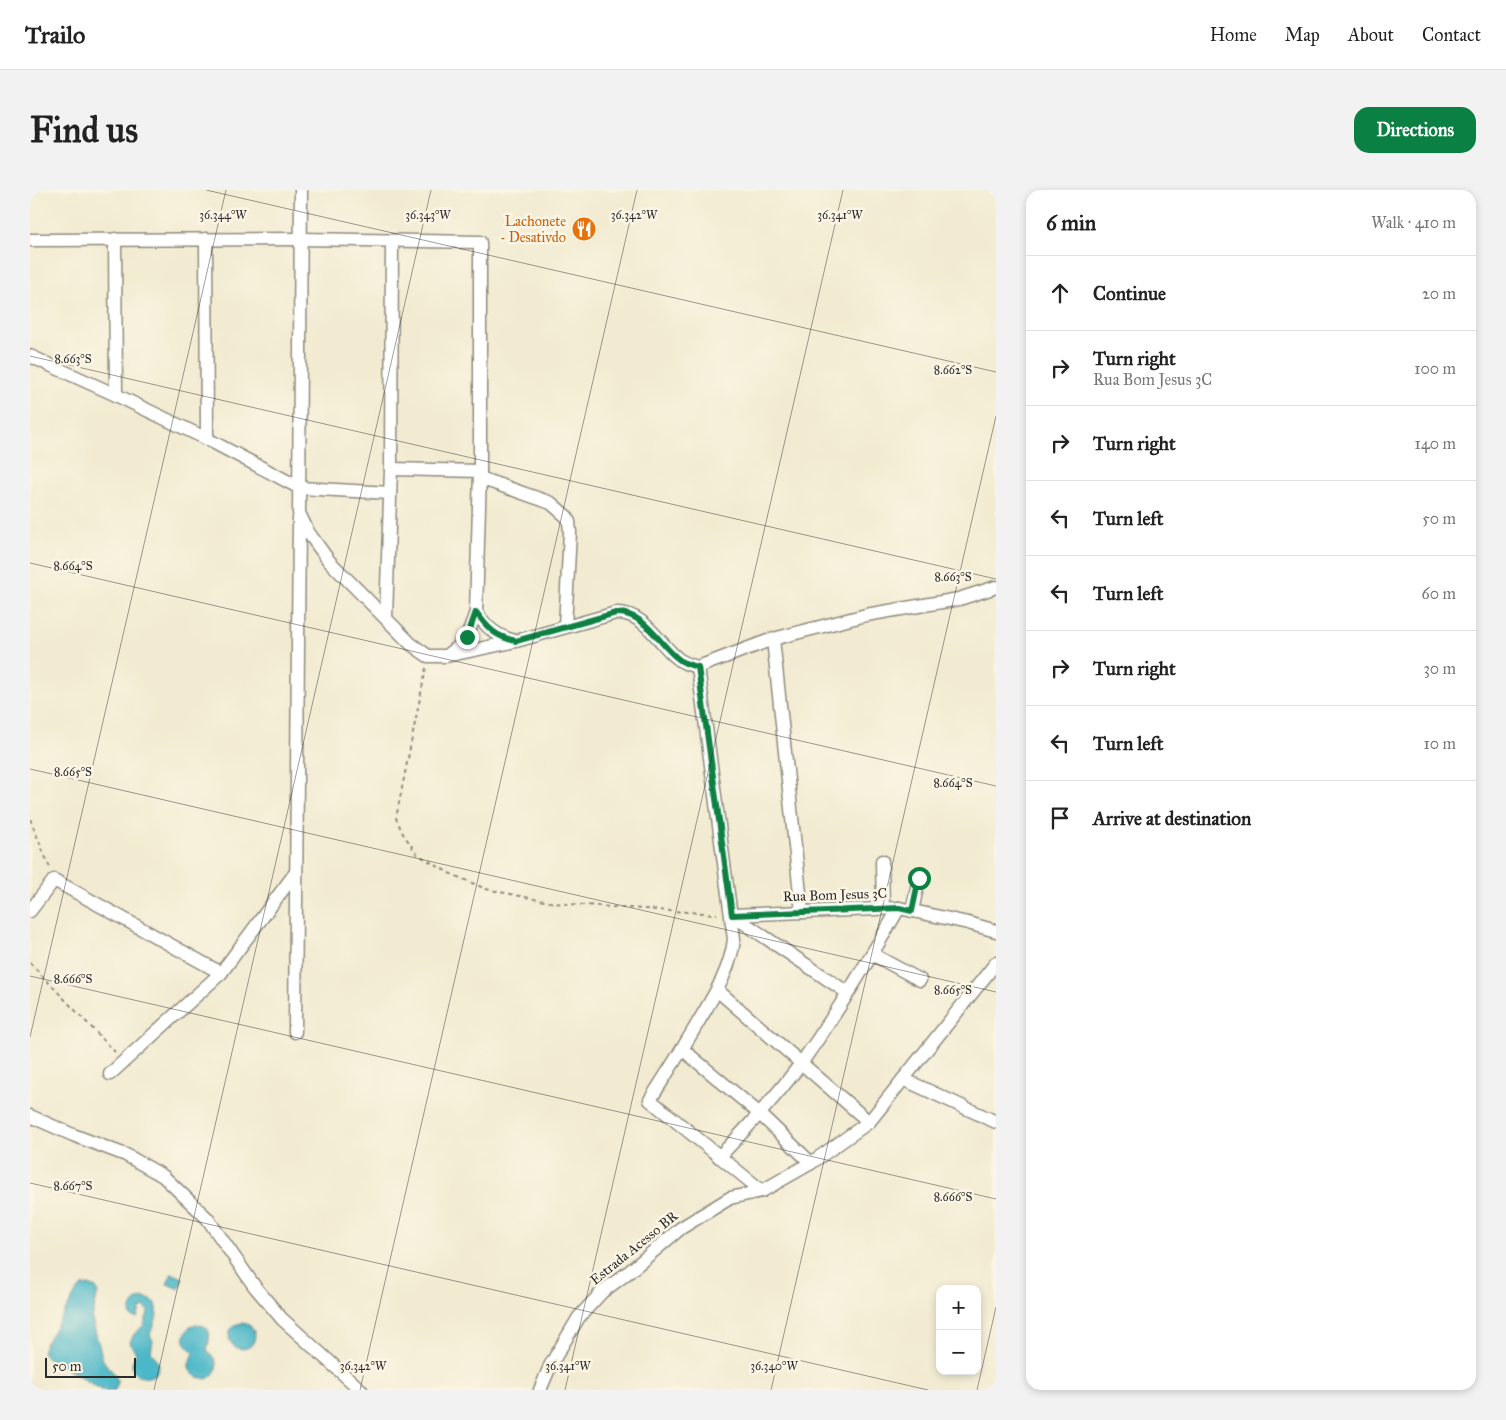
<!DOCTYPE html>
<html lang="en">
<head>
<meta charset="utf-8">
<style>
	body { margin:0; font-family:"IM FELL Great Primer",serif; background:#f2f2f2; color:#222 }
	.controls { position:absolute; right:15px; bottom:15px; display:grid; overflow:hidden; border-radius:10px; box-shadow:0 2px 8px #0003 }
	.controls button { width:45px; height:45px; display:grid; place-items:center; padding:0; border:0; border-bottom:1px solid #e0e0e0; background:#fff; color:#222; font:25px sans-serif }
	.scale { position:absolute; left:15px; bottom:12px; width:91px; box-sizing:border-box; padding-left:5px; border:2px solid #2b2b2b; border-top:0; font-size:14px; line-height:18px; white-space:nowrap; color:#2b2b2b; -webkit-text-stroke:4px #fcf5e5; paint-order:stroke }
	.stop { position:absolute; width:15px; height:15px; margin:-11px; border:4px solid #0b8043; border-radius:50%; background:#fff }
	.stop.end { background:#0b8043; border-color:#fff; box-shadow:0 1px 5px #0008 }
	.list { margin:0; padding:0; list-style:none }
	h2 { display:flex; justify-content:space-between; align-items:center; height:65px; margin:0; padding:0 20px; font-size:21px }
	h2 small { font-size:16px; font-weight:400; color:#767676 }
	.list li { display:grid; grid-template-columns:32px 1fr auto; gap:15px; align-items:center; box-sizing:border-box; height:75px; padding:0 20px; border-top:1px solid #e0e0e0 }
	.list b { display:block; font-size:19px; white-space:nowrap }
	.list p { margin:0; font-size:16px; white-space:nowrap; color:#767676 }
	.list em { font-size:16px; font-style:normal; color:#767676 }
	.icon { flex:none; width:28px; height:28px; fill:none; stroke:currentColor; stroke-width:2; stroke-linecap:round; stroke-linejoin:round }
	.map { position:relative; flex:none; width:966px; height:1200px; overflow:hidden; border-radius:15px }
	header { display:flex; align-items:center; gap:30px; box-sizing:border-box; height:70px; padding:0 25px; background:#fff; border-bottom:1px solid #e0e0e0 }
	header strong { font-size:24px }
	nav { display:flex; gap:28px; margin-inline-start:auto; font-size:18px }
	.intro { display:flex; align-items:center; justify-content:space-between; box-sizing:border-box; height:120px; padding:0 30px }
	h1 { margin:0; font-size:35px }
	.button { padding:12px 22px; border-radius:15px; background:#0b8043; color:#fff; font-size:18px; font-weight:700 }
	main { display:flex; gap:30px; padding:0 30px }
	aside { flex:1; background:#fff; border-radius:15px; box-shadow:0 2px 8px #0003 }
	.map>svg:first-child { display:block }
	.water { fill:#4bb7c8; stroke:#3b717a }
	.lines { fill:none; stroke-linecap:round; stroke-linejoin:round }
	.minor-casing { stroke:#8e8b7e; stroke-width:15 }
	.path { stroke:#8e8b7e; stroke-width:2; stroke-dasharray:4 4; stroke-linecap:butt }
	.minor { stroke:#fff; stroke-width:12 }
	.route { stroke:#0b8043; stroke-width:6 }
	.ticks { fill:none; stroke:#2b2b2b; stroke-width:1; stroke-opacity:0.45 }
	.labels { text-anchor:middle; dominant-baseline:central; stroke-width:5; stroke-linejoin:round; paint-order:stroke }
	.food-label { font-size:14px; fill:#c56008; stroke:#fcf5e5; text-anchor:end }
	.street-label { font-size:14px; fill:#2b2b2b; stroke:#fcf5e5 }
	.ticks-label { font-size:12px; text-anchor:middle; fill:#2b2b2b; stroke:#fcf5e5; stroke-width:5; stroke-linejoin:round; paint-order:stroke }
</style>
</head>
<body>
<header>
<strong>Trailo</strong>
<nav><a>Home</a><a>Map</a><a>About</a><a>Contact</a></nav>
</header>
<div class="intro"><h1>Find us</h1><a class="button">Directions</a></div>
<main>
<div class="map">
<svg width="966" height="1200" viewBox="0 0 966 1200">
	<rect width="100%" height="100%" fill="#fcf5e5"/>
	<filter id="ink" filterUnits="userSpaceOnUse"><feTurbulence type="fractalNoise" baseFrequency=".02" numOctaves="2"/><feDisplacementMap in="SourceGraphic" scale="10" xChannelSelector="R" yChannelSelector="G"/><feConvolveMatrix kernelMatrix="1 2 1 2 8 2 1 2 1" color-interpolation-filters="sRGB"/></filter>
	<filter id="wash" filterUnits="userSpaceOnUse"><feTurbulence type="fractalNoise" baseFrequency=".0096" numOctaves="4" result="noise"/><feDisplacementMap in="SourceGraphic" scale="20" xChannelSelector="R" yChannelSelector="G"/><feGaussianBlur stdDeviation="1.12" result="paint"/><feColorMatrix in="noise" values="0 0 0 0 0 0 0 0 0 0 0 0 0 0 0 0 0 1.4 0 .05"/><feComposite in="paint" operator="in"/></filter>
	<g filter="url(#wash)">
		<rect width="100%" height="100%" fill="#f2ebd1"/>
		<g class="water">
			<path d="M142,1083L153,1088L149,1099L137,1094Z"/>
			<path d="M59,1095L66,1098L68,1102L62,1129L73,1170C79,1180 93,1187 85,1200H72L15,1166L12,1162L14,1156L47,1101L52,1096Z"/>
			<path d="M113,1108C136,1110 126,1131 120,1144L123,1151L121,1162C128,1170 132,1174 126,1184C117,1190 103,1188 102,1175C102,1171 105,1167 106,1163L102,1157L100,1152L104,1144L114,1135L118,1122L116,1117L111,1118L107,1128L102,1127L100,1124C101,1115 104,1110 113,1108Z"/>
			<circle cx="212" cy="1146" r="13"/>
			<path d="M166,1134C185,1136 179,1149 177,1161C188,1169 191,1182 177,1189C168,1188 158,1184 159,1174C160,1170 163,1166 164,1163L156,1155L154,1146L160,1136Z"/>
		</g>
	</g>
	<g filter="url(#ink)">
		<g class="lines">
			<defs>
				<g id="minor">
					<path d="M271,0L269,323L278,342L299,371L381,454L398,466H416L486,451L586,423C614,422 627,451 646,467C652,473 660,475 668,477L704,749C701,778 685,804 670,829C654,857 637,883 620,910L732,1001"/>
					<path d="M85,49L86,205L177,249L270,298L360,303"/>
					<path d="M176,49L177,249"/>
					<path d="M0,50L270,49L450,52V281L446,422L437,447L427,458L418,465"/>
					<path d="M0,166L86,205"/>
					<path d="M361,279L450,281"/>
					<path d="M450,288L521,313L537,327L539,332L540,342L535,437"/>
					<path d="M446,422C457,438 466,446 485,451"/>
					<path d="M356,427L361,279L362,51"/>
					<path d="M743,449L772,722"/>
					<path d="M668,477L743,449L836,425L929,409L966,397"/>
					<path d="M852,671L853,718"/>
					<path d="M0,721L24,690L191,783"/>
					<path d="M882,721L889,688"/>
					<path d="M702,725L869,718L938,733L966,741"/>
					<path d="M702,725L818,803"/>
					<path d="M842,764L890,790"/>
					<path d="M687,800L839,932"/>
					<path d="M265,842L269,328"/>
					<path d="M652,859L730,924L781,973"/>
					<path d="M80,884L191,783L266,682"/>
					<path d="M873,889L966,932"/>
					<path d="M0,926L43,945L96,965L133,986L177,1028L225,1097L252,1129L331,1200"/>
					<path d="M689,967C718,937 747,906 772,872C807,823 839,770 869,718"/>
					<path d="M510,1200L521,1174L549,1127L572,1102L600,1081L651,1038L700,1008L732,1001L781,973L839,932L966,773"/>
				</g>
			</defs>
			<use href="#minor" class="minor-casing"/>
			<g class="path">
				<path d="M396,478L366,628L372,642L387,664L419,683L456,699L524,713L687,724"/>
				<path d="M0,629L20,678"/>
				<path d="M0,773L85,862"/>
			</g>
			<use href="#minor" class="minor"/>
		</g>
	</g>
	<g class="lines" filter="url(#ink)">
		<path class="route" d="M437,447L446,422C458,439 466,447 486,451L586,423C614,422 627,451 646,467C652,473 660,475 668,477L702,725L869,718L882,721L889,688"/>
	</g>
	<path class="ticks" d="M176,0L966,182M0,166L966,389M0,373L966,596M0,579L966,802M0,786L966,1009M0,847L196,0M0,993L898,1200M0,1199L3,1200M124,1200L401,0M330,1200L607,0M535,1200L813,0M741,1200L966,226M947,1200L966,1117"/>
	<defs>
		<symbol id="restaurant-disc" viewBox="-11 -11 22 22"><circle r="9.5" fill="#e8710a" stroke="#fcf5e5"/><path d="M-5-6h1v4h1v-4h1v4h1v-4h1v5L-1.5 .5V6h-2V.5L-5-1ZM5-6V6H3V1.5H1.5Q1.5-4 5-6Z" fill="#fff"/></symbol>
	</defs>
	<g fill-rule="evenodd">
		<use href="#restaurant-disc" x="540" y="25" width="28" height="28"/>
	</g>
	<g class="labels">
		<g class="food-label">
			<text x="536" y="31">Lachonete<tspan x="536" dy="16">- Desativdo</tspan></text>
		</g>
		<g class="street-label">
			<text transform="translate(805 705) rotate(-2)">Rua Bom Jesus 3C</text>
			<text transform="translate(604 1058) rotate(-39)">Estrada Acesso BR</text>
		</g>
	</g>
	<g class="ticks-label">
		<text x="193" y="29">36.344°W</text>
		<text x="398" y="29">36.343°W</text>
		<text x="604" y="29">36.342°W</text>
		<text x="810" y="29">36.341°W</text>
		<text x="43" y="173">8.663°S</text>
		<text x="923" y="184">8.662°S</text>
		<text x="43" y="380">8.664°S</text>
		<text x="923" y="391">8.663°S</text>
		<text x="43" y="586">8.665°S</text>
		<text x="923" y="597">8.664°S</text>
		<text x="43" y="793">8.666°S</text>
		<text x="923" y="804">8.665°S</text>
		<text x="43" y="1000">8.667°S</text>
		<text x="923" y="1011">8.666°S</text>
		<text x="333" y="1180">36.342°W</text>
		<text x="538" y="1180">36.341°W</text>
		<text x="744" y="1180">36.340°W</text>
	</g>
</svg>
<div class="controls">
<button>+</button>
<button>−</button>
</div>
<div class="scale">50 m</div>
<div class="stop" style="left:889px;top:688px"></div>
<div class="stop end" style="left:437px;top:447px"></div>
</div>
<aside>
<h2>6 min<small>Walk · 410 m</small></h2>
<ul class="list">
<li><svg class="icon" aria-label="ahead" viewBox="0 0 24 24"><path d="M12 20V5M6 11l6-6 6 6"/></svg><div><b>Continue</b></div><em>20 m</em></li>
<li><svg class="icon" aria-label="right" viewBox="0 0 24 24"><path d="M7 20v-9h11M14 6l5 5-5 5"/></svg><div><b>Turn right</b><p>Rua Bom Jesus 3C</p></div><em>100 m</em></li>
<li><svg class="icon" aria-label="right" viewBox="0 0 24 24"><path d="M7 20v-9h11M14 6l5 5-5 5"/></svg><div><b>Turn right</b></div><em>140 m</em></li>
<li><svg class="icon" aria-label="left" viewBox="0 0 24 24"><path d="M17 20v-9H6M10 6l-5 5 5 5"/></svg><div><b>Turn left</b></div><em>50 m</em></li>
<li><svg class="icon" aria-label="left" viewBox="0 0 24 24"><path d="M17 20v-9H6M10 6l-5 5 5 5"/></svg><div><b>Turn left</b></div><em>60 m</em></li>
<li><svg class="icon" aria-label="right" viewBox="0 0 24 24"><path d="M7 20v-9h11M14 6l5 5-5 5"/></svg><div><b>Turn right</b></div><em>30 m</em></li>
<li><svg class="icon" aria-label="left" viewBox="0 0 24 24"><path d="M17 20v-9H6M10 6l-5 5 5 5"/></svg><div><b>Turn left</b></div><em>10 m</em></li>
<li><svg class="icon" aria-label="arrive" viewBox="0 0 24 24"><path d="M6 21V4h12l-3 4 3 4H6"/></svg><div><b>Arrive at destination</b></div></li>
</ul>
</aside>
</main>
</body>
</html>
